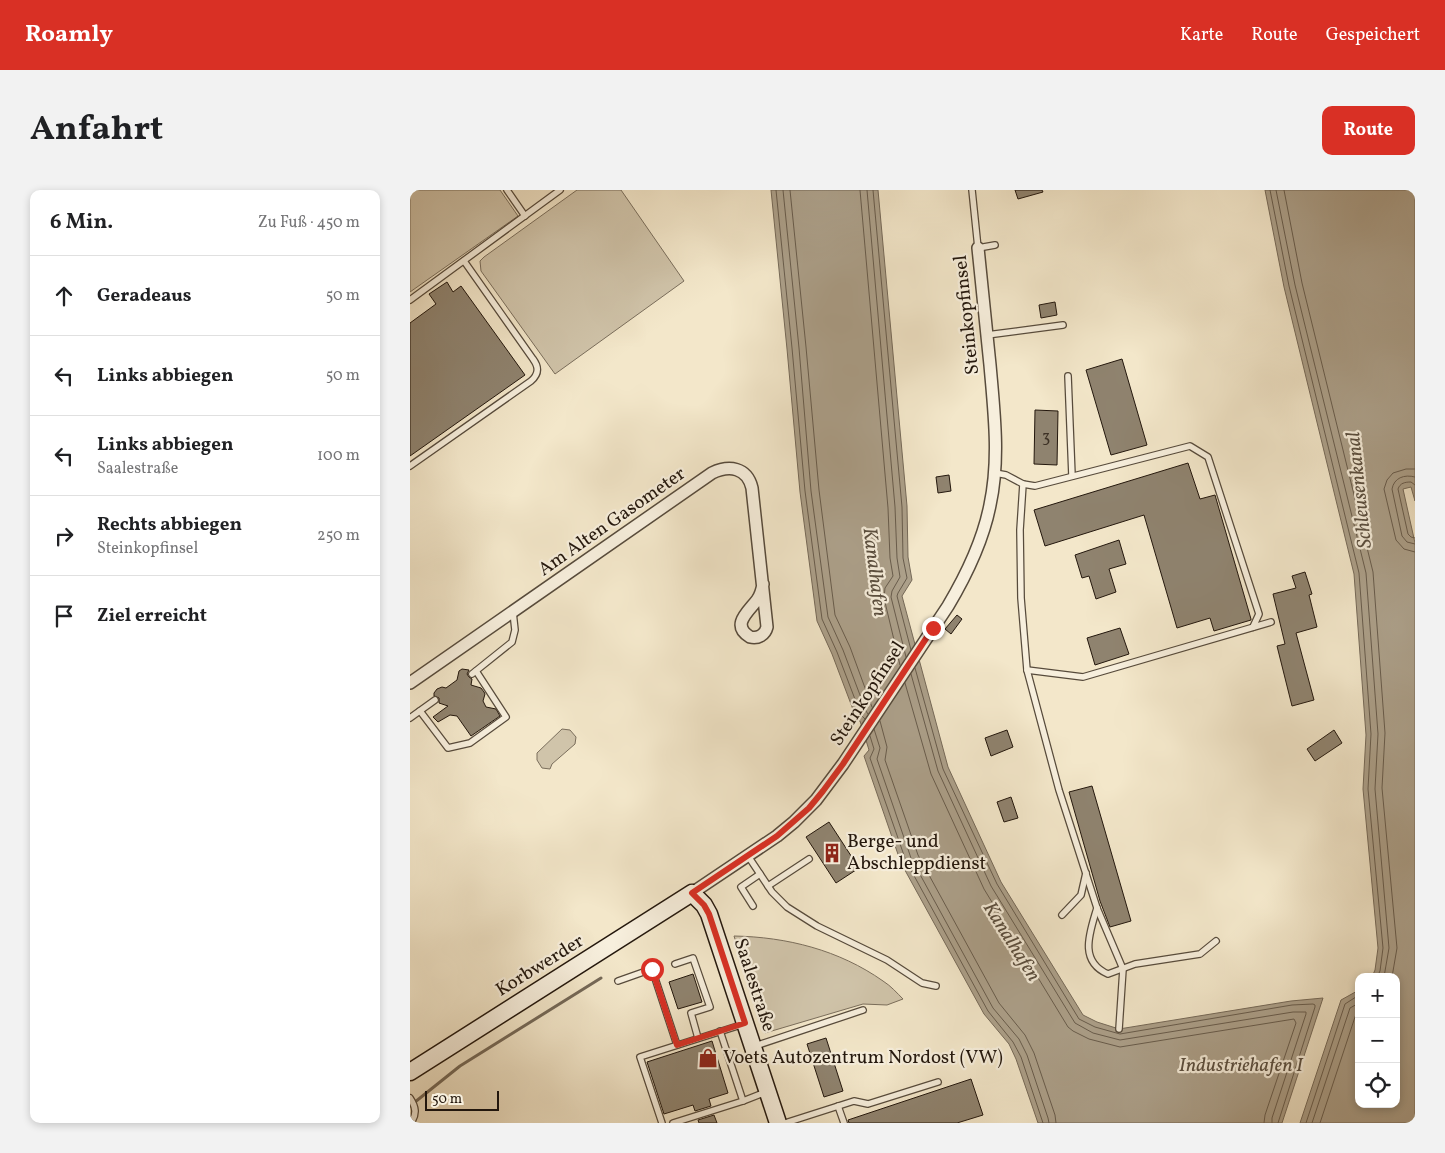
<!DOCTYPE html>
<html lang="de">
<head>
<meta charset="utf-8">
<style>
	body { margin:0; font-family:Vollkorn,serif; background:#f2f2f2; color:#202124 }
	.controls { position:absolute; right:15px; bottom:15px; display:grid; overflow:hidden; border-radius:10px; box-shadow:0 2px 8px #0003 }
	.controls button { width:45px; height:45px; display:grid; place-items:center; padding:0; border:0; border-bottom:1px solid #e0e0e0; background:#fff; color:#202124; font:25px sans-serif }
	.scale { position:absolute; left:15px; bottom:12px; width:74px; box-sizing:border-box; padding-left:5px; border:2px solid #23170d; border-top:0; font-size:14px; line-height:18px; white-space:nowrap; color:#23170d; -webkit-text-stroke:4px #f7efdd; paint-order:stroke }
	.stop { position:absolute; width:15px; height:15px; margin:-11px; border:4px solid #d93025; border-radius:50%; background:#fff }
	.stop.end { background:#d93025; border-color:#fff; box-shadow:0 1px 5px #0008 }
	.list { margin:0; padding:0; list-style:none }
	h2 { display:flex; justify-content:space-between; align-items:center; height:65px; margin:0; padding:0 20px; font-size:21px }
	h2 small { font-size:16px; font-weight:400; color:#757577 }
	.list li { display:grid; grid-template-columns:32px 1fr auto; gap:15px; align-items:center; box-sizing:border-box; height:80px; padding:0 20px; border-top:1px solid #e0e0e0 }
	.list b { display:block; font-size:19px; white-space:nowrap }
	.list p { margin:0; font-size:16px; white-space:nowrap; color:#757577 }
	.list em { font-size:16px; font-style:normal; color:#757577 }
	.icon { flex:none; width:28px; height:28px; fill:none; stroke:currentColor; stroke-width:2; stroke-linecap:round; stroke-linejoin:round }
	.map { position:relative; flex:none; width:1005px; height:933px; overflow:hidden; border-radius:10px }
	header { display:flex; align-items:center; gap:30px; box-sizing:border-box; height:70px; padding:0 25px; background:#d93025; color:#fff }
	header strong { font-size:24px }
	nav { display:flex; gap:28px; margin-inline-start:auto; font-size:18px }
	.intro { display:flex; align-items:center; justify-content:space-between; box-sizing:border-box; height:120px; padding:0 30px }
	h1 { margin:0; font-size:35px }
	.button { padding:12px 22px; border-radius:10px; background:#d93025; color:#fff; font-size:18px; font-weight:700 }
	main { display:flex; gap:30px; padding:0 30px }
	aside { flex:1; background:#fff; border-radius:10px; box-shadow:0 2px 8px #0003 }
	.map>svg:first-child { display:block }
	.green { fill:#d0c4aa; stroke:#7a6e5c }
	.water { fill:#aca08a; stroke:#756958 }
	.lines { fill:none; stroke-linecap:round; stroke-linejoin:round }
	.shore { stroke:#685c4c; stroke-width:1 }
	.stream { stroke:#756958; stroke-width:3 }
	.building { fill:#8f836f; stroke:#23170d }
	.service-casing { stroke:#574b3c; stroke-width:8 }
	.minor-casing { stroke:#574b3c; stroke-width:14 }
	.secondary-casing { stroke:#23170d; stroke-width:19 }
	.service { stroke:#f7efdd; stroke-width:5.5 }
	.minor { stroke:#f7efdd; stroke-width:11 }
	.secondary { stroke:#f7efdd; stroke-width:16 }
	.route { stroke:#d93025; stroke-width:6 }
	.labels { text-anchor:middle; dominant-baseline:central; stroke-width:4.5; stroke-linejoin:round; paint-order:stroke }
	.number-label { font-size:16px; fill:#3e3226 }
	.street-label { font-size:19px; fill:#23170d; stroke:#f7efdd }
	.poi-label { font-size:19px; fill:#23170d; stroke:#f7efdd; text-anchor:start }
	.water-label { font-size:20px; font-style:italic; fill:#5a4e3f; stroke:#f7efdd }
</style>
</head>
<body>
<header>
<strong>Roamly</strong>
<nav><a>Karte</a><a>Route</a><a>Gespeichert</a></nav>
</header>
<div class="intro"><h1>Anfahrt</h1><a class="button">Route</a></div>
<main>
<aside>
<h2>6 Min.<small>Zu Fuß · 450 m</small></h2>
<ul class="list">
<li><svg class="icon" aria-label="ahead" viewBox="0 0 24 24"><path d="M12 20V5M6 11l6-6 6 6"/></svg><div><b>Geradeaus</b></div><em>50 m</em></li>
<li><svg class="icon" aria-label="left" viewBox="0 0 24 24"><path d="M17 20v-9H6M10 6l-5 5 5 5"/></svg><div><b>Links abbiegen</b></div><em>50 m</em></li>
<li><svg class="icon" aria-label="left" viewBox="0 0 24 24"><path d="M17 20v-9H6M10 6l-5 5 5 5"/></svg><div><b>Links abbiegen</b><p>Saalestraße</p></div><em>100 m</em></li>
<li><svg class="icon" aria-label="right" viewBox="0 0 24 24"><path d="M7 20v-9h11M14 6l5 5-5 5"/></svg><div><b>Rechts abbiegen</b><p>Steinkopfinsel</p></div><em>250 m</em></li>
<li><svg class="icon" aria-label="arrive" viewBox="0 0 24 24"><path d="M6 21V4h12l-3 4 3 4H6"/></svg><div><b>Ziel erreicht</b></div></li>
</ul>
</aside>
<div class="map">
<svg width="1005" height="933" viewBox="0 0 1005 933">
	<rect width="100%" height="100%" fill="#f3e7ca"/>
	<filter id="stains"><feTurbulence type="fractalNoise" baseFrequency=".004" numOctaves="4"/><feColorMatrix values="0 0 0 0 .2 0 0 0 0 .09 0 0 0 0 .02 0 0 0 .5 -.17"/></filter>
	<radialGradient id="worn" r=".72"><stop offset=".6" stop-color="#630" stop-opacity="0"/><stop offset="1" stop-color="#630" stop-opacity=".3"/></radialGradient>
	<g class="green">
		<path d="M0,0H90L108,26L0,102Z"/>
		<path d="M167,0H211L274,91L145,184L71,81L70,71L74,67Z"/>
		<path d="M152,539L160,540L166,547L165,554L142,574L140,579L132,578L127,570V563Z"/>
		<path d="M324,746C377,747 429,760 473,791C481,796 487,803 493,809L477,815L453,814L355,843Z"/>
	</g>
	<g class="water">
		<path d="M361,0H468L497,316L498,367L502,390L492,406L538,577L591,692L673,825L687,832L709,839L881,811L913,808L872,933H628L606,869L599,854L574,824L491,673L454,566L459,560L450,531L447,530L422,464L407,431L390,302L377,159Z"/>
		<path d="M855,0H1005V311L1001,297L993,299L1005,353V933H890L931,810L949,800V914H986V787H962L965,780L968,758L953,599L956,545L944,384L874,97Z"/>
	</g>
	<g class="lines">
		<g class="shore">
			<path d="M366,0L382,158L395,301L412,429L427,462L451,525L455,529"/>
			<path d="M373,0L389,158L401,301L418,427L433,460L456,521L458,524"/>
			<path d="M380,0L396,157L409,300L425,425L440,457L462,517"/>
			<path d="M450,0L478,318L480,368L483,386L475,398L474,408L490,475"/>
			<path d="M457,0L485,317L487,368L490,387L482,401L481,407L496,467"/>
			<path d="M463,0L492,317L493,368L497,388L488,403L487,406L501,460"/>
			<path d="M860,0L879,96L949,383L961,544L958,599L973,758L970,781L967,787"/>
			<path d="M866,0L885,95L956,383L968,544L965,599L979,758L974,787"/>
			<path d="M874,0L892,93L963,382L975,543L972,598L987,758L982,787"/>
			<path d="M1005,279H996L983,283L977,290L974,299L986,350L994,359L1005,362"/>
			<path d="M1005,287C994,284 984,288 982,299L992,346L997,352L1005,354"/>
			<path d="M1005,295L1001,292C995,292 990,293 988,299L998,344L1001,347L1005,348"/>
			<path d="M505,478L533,579L587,694L669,829L685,837L710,844L882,815L903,814L905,815V817L868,933"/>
			<path d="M501,484L528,581L581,696L665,833L683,843L710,850L883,822H896V824L862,928V933"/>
			<path d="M495,493L521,584L574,699L658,837L663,841L679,849L710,857L884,829L886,833L855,925L854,933"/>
			<path d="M470,531L477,557L475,570L508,665L589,813L615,845L624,863L645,925L646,933"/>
			<path d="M464,539L470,558L467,569L501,668L583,818L609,849L617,865L638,928L639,933"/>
			<path d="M460,546L464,559L460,568L496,671L578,821L603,852L611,867L633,933"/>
			<path d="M896,933L935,814L949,805"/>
			<path d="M902,933L940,818L949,813"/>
			<path d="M910,933L946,824L949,821"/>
		</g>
		<path class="stream" d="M0,916L50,876L191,788"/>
	</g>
	<g class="building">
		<path d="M605,0H632L633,2L608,9Z"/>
		<path d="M37,92L43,102L51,96L115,185L0,266V133L26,114L19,104Z"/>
		<path d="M645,112L647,125L631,128L629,115Z"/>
		<path d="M712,169L737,255L701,265L676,180Z"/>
		<path d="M625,220L648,221L647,275L624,274Z"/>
		<path d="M778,273L790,309L805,305L841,429V430L804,441L800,428L767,438L734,325L635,356L624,320Z"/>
		<path d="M539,285L541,301L528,303L526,287Z"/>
		<path d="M709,350L716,374L699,379L706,402L686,409L679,386L672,388L665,365Z"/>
		<path d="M895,382L902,404L899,405L907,437L886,443L904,510L882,516L867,456L875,454L863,404L886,398L882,386Z"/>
		<path d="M547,425L552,429L541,444L535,439Z"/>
		<path d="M710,438L719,464L685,475L677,448Z"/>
		<path d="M52,479L59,480L57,484L59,487L62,489L61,495L71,498L74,502L75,504L73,511L76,517L86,519L90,526L61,546L47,526L40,525L28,532L23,527L38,516L29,513V508L24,506V503L27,499L32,497L36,498L47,490L49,481Z"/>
		<path d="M597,540L603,557L581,566L575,548Z"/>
		<path d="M924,540L932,553L905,571L897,559Z"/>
		<path d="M682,596L721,731L700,737L690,711L659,602Z"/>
		<path d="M601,607L608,628L594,632L587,612Z"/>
		<path d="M419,632L449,678L426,693L396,647Z"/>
		<path d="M283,784L292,812L268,819L259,792Z"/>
		<path d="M416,848L433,901L414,907L397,854Z"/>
		<path d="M302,851L318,903L299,909L301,916L285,921L283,915L254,924L237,872Z"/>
		<path d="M561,889L573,925L547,933H439L438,930Z"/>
		<path d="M304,925L307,933H289L288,930Z"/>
	</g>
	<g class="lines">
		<defs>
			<g id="service">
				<path d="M97,0L115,26"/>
				<path d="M562,0L568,58L585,55"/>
				<path d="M0,110L150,0"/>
				<path d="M577,145L653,135"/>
				<path d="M658,186L662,286"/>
				<path d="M0,276L121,191C129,184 129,177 123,169L54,71"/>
				<path d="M585,283L596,285L613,294L625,296L780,256L798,267L849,424L843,437"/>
				<path d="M613,294L610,340L611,408L617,480L649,600L687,718L713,779L709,839"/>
				<path d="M617,480L673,487L861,432"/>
				<path d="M62,484L102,452L105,440L103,422"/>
				<path d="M10,521L38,558L60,553L96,527L66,481"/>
				<path d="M0,528L25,510"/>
				<path d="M338,666L362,702L377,717L407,736L477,770L512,793L526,796"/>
				<path d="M358,696L399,669"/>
				<path d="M343,716L331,697L350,684"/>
				<path d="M687,718C680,742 668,771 698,784L725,774L790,764L806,751"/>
				<path d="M652,725L671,705L676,683"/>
				<path d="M265,774L283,768L300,817L281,823L288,848"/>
				<path d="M208,791L242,779L267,855"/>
				<path d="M310,841L333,911"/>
				<path d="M345,856L453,820"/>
				<path d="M0,908C6,917 7,924 1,933"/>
				<path d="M428,916L434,933"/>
				<path d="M252,933L230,867L334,834"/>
				<path d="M263,933L333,911L356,902"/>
				<path d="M375,933L444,911L458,914L528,892"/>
			</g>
			<g id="minor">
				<path d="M0,493L302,283C319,275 337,277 342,298L357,437C355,445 348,449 340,447C320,435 339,421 347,410C351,405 352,400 353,394"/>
				<path d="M282,703L367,646L384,632L406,610L433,574L538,416C557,384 573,351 580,315C590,269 584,221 580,175C576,136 572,97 568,58"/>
			</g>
			<path id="secondary" d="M0,882L282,703L294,715L299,724L368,933"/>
		</defs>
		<use href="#service" class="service-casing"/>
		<use href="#minor" class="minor-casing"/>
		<use href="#secondary" class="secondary-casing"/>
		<use href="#service" class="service"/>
		<use href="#minor" class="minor"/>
		<use href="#secondary" class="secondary"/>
	</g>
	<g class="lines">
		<path class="route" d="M242,779L267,855L335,833L299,724L294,715L282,703L367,646L399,618L413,601L433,574L523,438"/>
	</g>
	<defs>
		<symbol id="building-bare" viewBox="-9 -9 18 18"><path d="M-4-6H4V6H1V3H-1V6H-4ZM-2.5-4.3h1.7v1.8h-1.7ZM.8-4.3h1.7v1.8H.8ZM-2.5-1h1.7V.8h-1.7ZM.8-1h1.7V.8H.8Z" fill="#8f2418" stroke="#f7efdd" stroke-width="2.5" paint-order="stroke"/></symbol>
		<symbol id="shop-bare" viewBox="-9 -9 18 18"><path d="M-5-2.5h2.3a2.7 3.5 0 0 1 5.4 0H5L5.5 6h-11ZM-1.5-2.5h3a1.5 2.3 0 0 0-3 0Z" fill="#8f2418" stroke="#f7efdd" stroke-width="2.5" paint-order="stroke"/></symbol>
	</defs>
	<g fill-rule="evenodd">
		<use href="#building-bare" x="408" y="649" width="28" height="28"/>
		<use href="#shop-bare" x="284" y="854" width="28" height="28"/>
	</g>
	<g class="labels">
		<g class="number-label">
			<text x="636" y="248">3</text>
		</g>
		<g class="street-label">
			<text transform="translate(557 125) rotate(-96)">Steinkopfinsel</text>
			<text transform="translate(202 332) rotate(-35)">Am Alten Gasometer</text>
			<text transform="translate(458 504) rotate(-57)">Steinkopfinsel</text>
			<text transform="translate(130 776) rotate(-32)">Korbwerder</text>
			<text transform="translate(344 795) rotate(72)">Saalestraße</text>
		</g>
		<g class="poi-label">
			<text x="437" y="652">Berge- und<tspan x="437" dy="22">Abschleppdienst</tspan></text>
			<text x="313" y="868">Voets Autozentrum Nordost (VW)</text>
		</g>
		<g class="water-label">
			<text transform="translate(950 300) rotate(-96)">Schleusenkanal</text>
			<text transform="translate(464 382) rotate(83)">Kanalhafen</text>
			<text transform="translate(601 752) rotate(58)">Kanalhafen</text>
			<text x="831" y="876">Industriehafen I</text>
		</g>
	</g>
	<rect width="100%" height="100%" filter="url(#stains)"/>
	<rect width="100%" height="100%" fill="url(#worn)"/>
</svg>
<div class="controls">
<button>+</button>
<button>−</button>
<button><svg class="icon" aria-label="locate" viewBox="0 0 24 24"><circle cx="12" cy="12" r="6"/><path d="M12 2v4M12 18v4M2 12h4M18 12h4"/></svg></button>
</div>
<div class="scale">50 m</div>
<div class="stop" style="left:242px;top:779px"></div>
<div class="stop end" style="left:523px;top:438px"></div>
</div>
</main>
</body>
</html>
